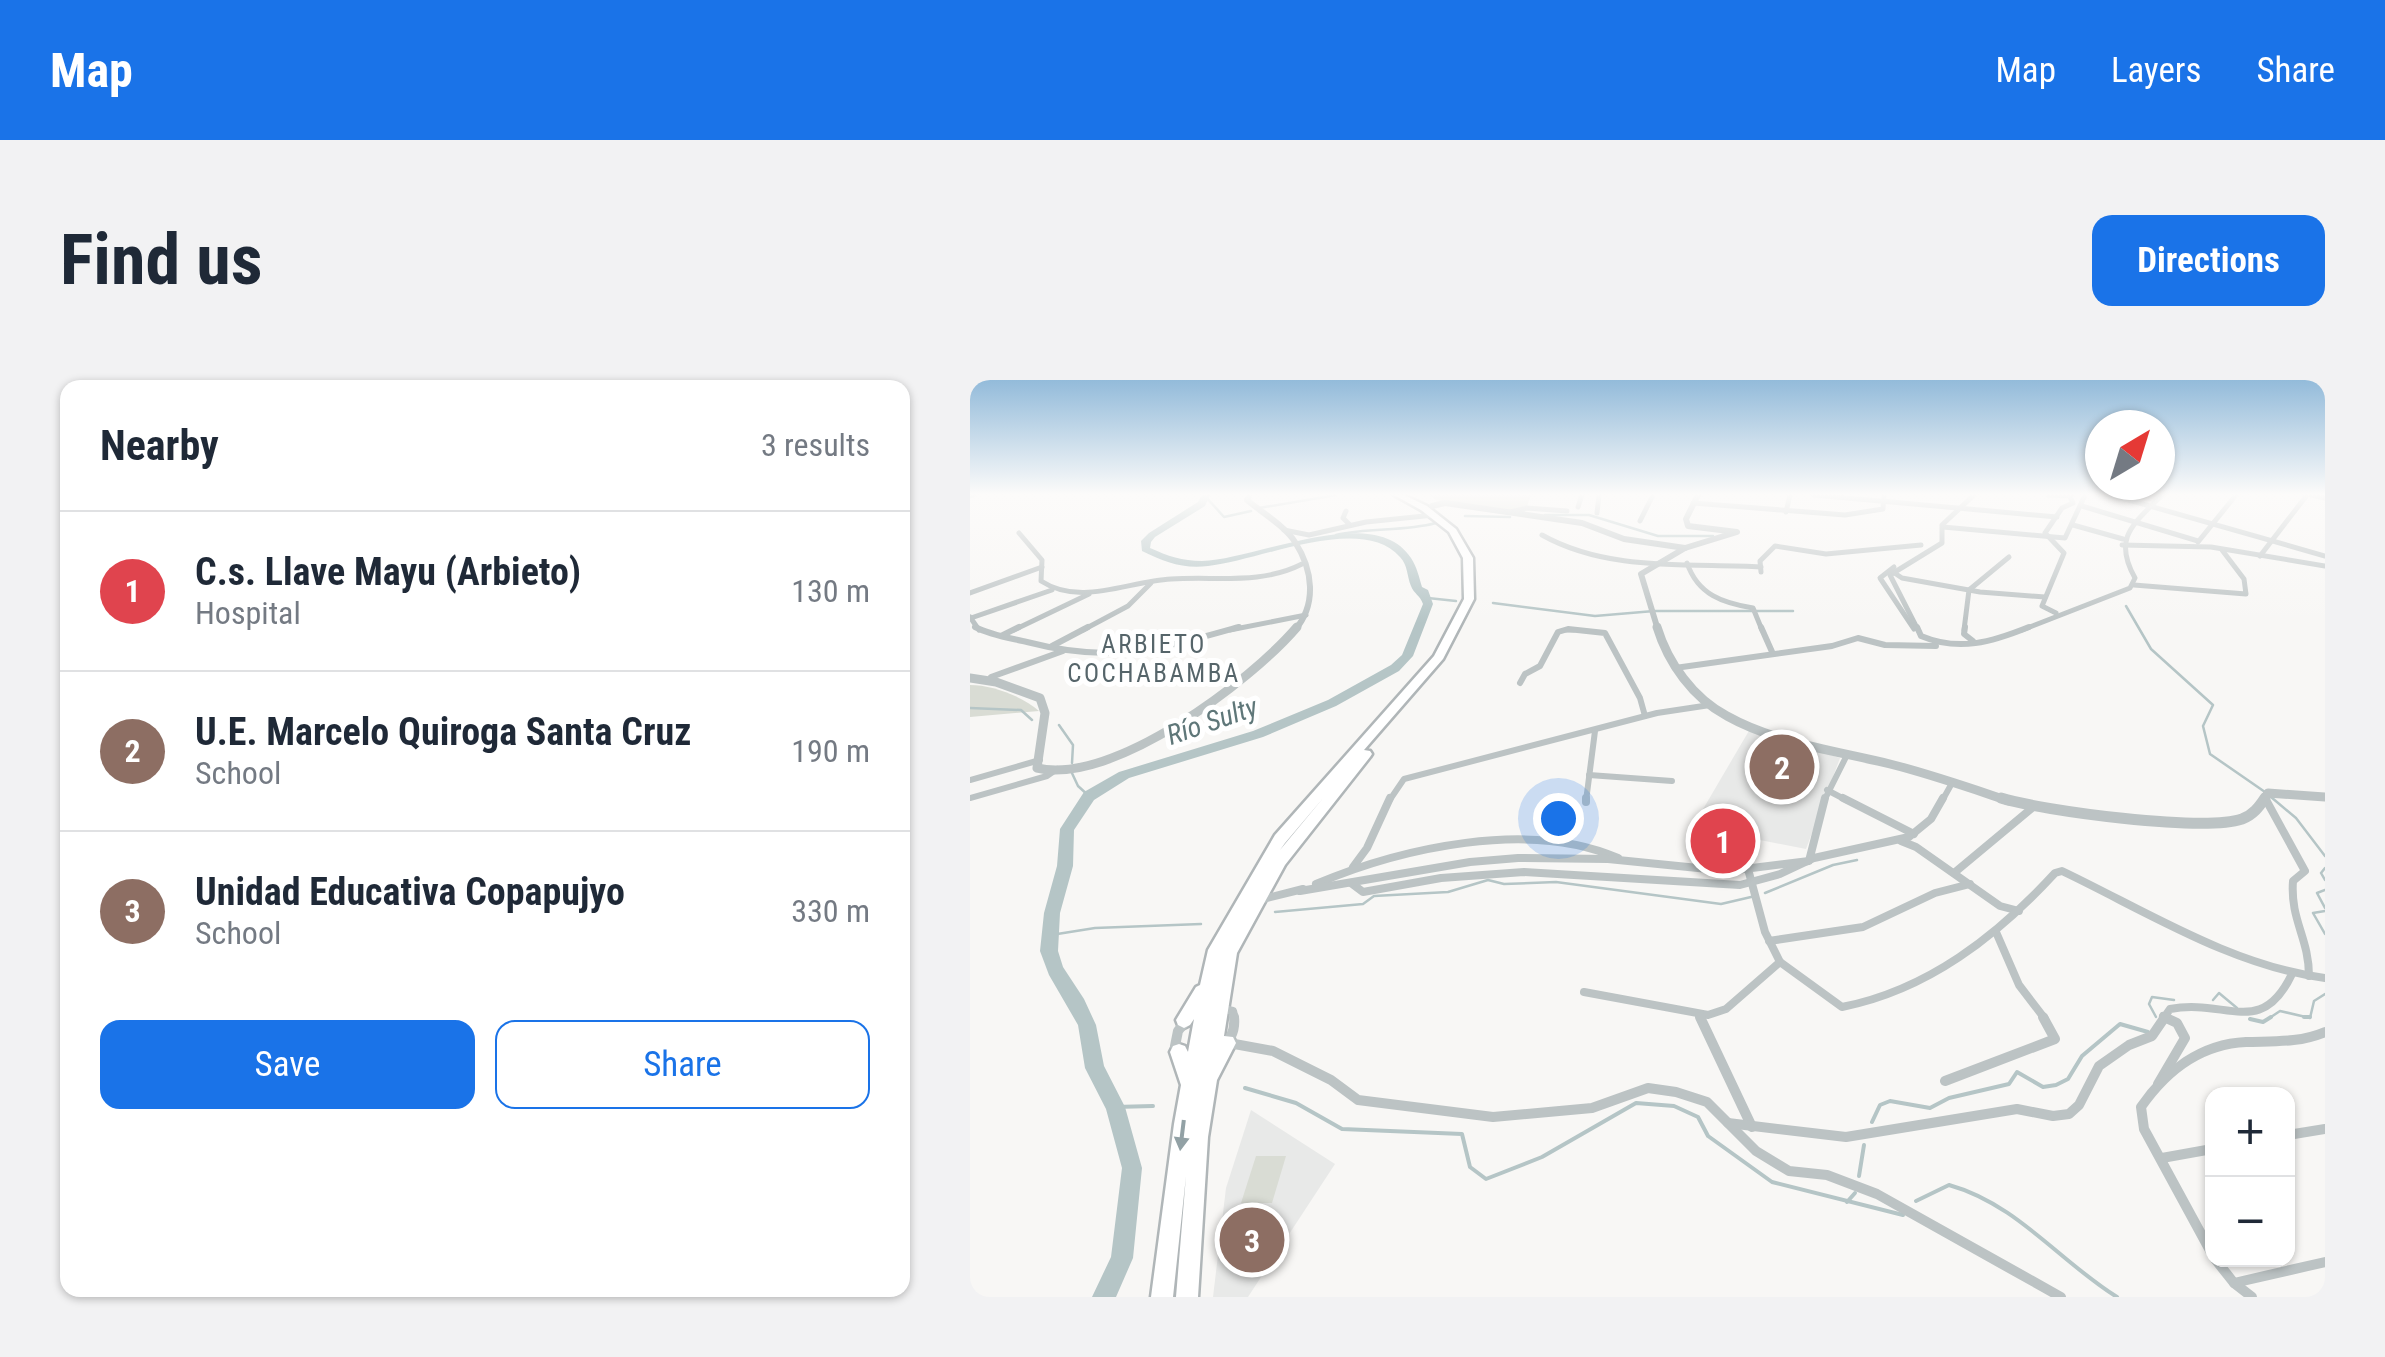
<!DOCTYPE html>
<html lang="en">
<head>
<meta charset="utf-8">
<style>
	body { margin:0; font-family:"Roboto Condensed",sans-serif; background:#f2f2f3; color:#1f2937 }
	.controls { position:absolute; right:30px; bottom:30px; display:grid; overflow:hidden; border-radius:20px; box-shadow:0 2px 8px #0004 }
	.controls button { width:90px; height:90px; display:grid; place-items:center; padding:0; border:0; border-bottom:2px solid #e0e1e3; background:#fff; color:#1f2937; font:50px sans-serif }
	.compass { position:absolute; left:1115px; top:30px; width:90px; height:90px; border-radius:50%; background:#fff; box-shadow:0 2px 8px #0004; rotate:38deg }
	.you { position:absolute; left:588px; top:438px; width:35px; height:35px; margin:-25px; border:8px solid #fff; border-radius:50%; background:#1a73e8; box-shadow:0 0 0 15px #1a73e833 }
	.badge { display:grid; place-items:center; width:65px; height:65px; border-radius:50%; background:#1a73e8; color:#fff; font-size:32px; font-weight:700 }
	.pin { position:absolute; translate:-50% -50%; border:5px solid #fff; box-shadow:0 2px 10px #0006 }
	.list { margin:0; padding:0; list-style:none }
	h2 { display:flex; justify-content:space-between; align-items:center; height:130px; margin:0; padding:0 40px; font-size:42px }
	h2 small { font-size:32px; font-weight:400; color:#747a83 }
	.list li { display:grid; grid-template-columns:65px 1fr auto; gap:30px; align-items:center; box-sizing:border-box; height:160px; padding:0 40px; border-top:2px solid #e0e1e3 }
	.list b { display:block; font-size:38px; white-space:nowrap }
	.list p { margin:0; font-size:32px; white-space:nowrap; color:#747a83 }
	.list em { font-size:32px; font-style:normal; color:#747a83 }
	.actions { display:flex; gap:20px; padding:30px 40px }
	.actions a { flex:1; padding:22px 0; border:2px solid #1a73e8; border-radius:20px; text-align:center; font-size:35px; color:#1a73e8 }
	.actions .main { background:#1a73e8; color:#fff }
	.map { position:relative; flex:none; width:1355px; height:917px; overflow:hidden; border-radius:20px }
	header { display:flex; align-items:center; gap:60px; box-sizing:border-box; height:140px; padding:0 50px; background:#1a73e8; color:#fff }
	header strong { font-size:48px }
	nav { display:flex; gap:55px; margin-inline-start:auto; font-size:35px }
	.intro { display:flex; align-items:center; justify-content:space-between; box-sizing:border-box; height:240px; padding:0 60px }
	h1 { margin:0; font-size:70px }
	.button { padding:25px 45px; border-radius:20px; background:#1a73e8; color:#fff; font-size:35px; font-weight:700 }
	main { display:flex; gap:60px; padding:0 60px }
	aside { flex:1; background:#fff; border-radius:20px; box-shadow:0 2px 8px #0004 }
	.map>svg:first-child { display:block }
	.built { fill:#e8e9e8 }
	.green { fill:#d9dcd4 }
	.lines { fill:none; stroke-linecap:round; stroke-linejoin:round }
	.stream-far1 { stroke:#b5c5c6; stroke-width:2.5 }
	.stream { stroke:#b5c5c6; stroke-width:4 }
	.river { fill:#b5c5c6; fill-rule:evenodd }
	.trunk-casing { stroke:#b0b6b8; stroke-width:5 }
	.minor-far3 { stroke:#bcc3c4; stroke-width:5 }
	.minor-far2 { stroke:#bcc3c4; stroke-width:6 }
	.minor-far1 { stroke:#bcc3c4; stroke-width:8 }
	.minor { stroke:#bcc3c4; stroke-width:10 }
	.tertiary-far2 { stroke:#bcc3c4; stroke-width:6 }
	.tertiary-far1 { stroke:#bcc3c4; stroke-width:9 }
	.tertiary { stroke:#bcc3c4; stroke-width:11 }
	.trunk { fill:#fff; fill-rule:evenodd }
	.oneway { fill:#92a1a5 }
	.labels { text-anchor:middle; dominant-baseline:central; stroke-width:10; stroke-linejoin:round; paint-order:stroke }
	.far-quarter-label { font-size:25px; letter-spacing:2.5px; fill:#56656a; stroke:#fff }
	.water-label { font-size:28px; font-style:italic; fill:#5f7779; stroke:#fff }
</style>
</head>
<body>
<header>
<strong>Map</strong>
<nav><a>Map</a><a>Layers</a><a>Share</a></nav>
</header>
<div class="intro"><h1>Find us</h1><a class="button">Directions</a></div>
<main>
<aside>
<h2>Nearby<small>3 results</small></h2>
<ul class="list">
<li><span class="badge" style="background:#e0444e">1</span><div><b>C.s. Llave Mayu (Arbieto)</b><p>Hospital</p></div><em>130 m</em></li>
<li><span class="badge" style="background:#8d6e63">2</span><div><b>U.E. Marcelo Quiroga Santa Cruz</b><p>School</p></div><em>190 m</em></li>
<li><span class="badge" style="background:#8d6e63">3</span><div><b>Unidad Educativa Copapujyo</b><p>School</p></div><em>330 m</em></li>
</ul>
<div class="actions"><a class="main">Save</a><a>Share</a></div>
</aside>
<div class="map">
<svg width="1355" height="917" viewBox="0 0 1355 917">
	<rect width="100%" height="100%" fill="#f8f7f5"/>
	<g class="built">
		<path d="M780,349L870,378L836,469L780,458L729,436Z"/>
		<path d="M281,730L365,784L278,917H243L256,808Z"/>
	</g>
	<g class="green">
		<path d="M459,115H561L554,135L466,120Z"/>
		<path d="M0,305C22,305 52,316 69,331L0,337Z"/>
		<path d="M286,776H316L302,823H271Z"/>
	</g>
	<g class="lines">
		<g class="stream-far1">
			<path d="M0,117L6,115"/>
			<path d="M236,117L254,137L281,131"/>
			<path d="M289,128L366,115"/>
			<path d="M575,135H619L688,156H743"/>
			<path d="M495,136L540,137"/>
			<path d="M366,155C400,147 432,152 466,143"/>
			<path d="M458,218L486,221"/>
			<path d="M523,223L625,236L684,231H823"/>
			<path d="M1156,226L1181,269L1243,325L1233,346L1240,374L1295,412"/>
			<path d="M0,328L51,330L62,340"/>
			<path d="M89,345L103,365L102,383"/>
			<path d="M101,391L108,406L119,416"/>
			<path d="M1301,417L1326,438L1355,476"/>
			<path d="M1355,488L1351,493L1355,500"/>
			<path d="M1355,510L1347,513L1355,528"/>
			<path d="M795,513L863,485L887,480"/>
			<path d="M1355,531L1343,533L1355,554"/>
			<path d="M305,532L393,524L404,516L478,512L518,500L534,504L586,502L751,524L781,517"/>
			<path d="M81,555L125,548L231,544"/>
			<path d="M1243,620L1249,613L1267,628"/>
			<path d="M1186,637L1179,624L1182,617L1204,620"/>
			<path d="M1298,639L1310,631L1340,638L1344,621L1355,614"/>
		</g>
		<g class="stream">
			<path d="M1334,637H1340"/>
			<path d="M1280,639L1293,642L1301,637"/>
			<path d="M275,708L326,723L372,749L492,754L500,787L516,799L572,777L666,723L704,726L728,737L738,756L802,802L933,835"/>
			<path d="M145,727L183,726"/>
			<path d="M902,742L910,725L920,721L960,728L979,718L1039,704L1047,692L1073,707L1086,705L1098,699L1112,676L1150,644L1178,652"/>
			<path d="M889,796L894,765"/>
			<path d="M946,821L979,805C1047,824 1089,881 1147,917"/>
			<path d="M877,822L885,813"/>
		</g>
		<path class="river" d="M232,115H240L235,126L185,157L181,162L180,168C198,176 212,181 232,181C286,180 404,121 441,178C447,187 449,197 452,207L458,210L463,224L443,276L429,291L366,326L293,357L159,398L124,420L104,450L103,486L90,533L88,571L93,587L114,619L126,645L134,686L155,727L172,788L163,878L146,917H122L141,877L152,788L136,729L115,688L108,645L79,595L70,571L74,533L87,486L90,449L114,412L149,392L283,351L358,320L421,285L432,275L453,224C450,215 444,214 441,206C437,197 438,185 430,177C391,133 289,181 238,186C213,189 194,182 172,171L171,161L179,153L228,122Z"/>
		<defs>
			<path id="trunk" d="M424,115H434L457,126L486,149L503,178L504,219L473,279L394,370L400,371L402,374L400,377L315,485L267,573L254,656L263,657L266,663L247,700L238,757L228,917H206L216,796L203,917H181L204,744L211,705L200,672L203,666L209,664L215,666L218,672L224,639L220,645L214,648L208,645L206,640L226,607L230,605L238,570L305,455L464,276L494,219L493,178L479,152L451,130ZM354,417L310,470L315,463Z"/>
		</defs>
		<use href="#trunk" class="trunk-casing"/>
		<g class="minor-far3">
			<path d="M844,115L1087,137"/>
			<path d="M1078,115L1101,116"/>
			<path d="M1141,115L1355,176"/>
			<path d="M1341,115L1355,118"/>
			<path d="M723,123L875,135L913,129L914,115"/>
			<path d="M1112,126L1228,161"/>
			<path d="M608,127L612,115"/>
			<path d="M376,131L373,138L380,145"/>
			<path d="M540,132L557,128L597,131"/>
			<path d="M816,132L820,115"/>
			<path d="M627,133L629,115"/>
			<path d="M670,141L683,115"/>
			<path d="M1103,145L1153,159"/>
			<path d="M973,147L1095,158L1115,115"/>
			<path d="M314,150L339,155L396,142L464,135"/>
			<path d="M49,153L72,180L71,201C111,227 158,201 201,199C246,196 291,205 332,184"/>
			<path d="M572,155C638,192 718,183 791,187"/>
			<path d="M1228,162L1266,115"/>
			<path d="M1152,165L1241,167L1355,186"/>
			<path d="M1290,176L1337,115"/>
			<path d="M717,183C728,215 753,223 783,228L792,250"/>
			<path d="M924,187L910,198L944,249"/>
			<path d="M791,192L790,181L805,166L856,174L951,165"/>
			<path d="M923,192L932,198L1010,212L1075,217"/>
			<path d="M1164,205L1276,214L1274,199L1252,170"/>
			<path d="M0,213L72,187"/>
			<path d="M1086,233L1072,226L1094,173L1075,153L1092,128L1103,123L1099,115"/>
			<path d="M0,237L9,250"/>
			<path d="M1,238L82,210"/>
			<path d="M44,250L119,214"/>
			<path d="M113,250L158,226L181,203"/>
			<path d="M260,250L336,235"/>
			<path d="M596,250H604"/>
			<path d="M948,250L920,195L972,163V145L1004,115"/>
			<path d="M994,250L999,210L1039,177"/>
			<path d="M1052,250L1160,208L1165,198C1142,157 1164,144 1192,115"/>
		</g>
		<g class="minor-far2">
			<path d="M5,247C20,255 40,258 57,262C142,284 187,270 269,247"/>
			<path d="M791,247L803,274"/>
			<path d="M947,247L951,256C989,272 1022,262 1059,247"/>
			<path d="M995,247L994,254L1003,261"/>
			<path d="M33,255L49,247"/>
			<path d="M82,266L118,247"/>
			<path d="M705,288L862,266L888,258L915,265L966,266"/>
			<path d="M21,297L93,271"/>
			<path d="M550,303L555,294L570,286L588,252L598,249L635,253L670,318L675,336"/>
			<path d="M619,395L702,401"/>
			<path d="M0,400L70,380"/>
			<path d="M857,410L878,421"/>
			<path d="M1294,417L1296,421"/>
			<path d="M0,418L77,396L87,389"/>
			<path d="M419,421L434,399L687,333L740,325"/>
			<path d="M616,421L625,351"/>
			<path d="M854,421L877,375"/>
			<path d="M972,421L982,403"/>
		</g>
		<g class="minor-far1">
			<path d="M873,418L944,454"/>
			<path d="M1295,418L1335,491L1323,501C1320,540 1339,558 1339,596"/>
			<path d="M616,422V418"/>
			<path d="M931,461L946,467L1030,526L1049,531"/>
			<path d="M383,487L397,468L420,418"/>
			<path d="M778,489L795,552L810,582L872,627C958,610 1027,556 1085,493L1092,491C1176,531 1262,586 1355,598"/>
			<path d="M984,493L1062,428"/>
			<path d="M381,503L393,512L471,498L554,492L770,505L810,494L844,478L939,457L961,439L973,418"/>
			<path d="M346,504C431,468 559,439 648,478"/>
			<path d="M330,511L500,482L548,478L638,479L758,491L839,481L855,418"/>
			<path d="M289,520L333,509"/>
			<path d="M1026,552L1049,605L1075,639"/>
			<path d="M799,561L893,547L965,513L1000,504"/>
			<path d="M614,612L738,635L756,629L810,582"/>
			<path d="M1193,636L1199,639"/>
			<path d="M216,639L240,626L263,631L265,639"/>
			<path d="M1193,639L1200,629C1256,618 1291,659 1322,594"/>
		</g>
		<g class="minor">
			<path d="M219,637L208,651L205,666L215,676C241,678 267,665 264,637"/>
			<path d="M730,637L782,747"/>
			<path d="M259,663L303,671L361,700L388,720L523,737L622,728L678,708L706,712L737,722L786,771L819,791L857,795L907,814L1091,917"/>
			<path d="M975,701L1085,659L1073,637"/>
			<path d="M1188,704L1215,658L1207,643L1194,637"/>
			<path d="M758,743L876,757L1047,729L1083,736L1099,734L1109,725L1129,686L1159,665L1182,656L1195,637"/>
			<path d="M1318,755L1355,749"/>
			<path d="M1192,778L1242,769"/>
			<path d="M1242,874L1174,749L1171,727C1196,691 1231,664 1276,662C1304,661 1329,663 1355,652"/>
			<path d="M1245,879L1264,903L1282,917"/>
			<path d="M1264,903L1355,882"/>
		</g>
		<g class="tertiary-far2">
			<path d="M279,115L277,120C291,132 315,146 325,162C343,190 347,224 325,250"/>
			<path d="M462,126L475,123L612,143L654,159L715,168"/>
			<path d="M688,250L671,194L715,168L767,152L718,146L716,139L728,115"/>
		</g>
		<g class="tertiary-far1">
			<path d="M687,247C698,283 723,318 757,336C805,363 867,371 920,384C960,394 1000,408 1039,421"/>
			<path d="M0,298L26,302L70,318L75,333L67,388C142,406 281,301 327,247"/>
			<path d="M1293,421L1298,413L1355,417"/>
		</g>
		<path class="tertiary" d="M1031,418C1073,431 1233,452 1272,439C1283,435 1289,427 1295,418"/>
		<use href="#trunk" class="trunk"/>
	</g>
	<defs><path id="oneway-solid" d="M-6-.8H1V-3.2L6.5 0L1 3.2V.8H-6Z" transform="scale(2.5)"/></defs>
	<use class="oneway" href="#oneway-solid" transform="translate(212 755) rotate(97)"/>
	<linearGradient id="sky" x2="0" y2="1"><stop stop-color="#93bbda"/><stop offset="0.47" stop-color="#fcfbfa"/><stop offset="1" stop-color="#fcfbfa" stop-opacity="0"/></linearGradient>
	<rect width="1355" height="243" fill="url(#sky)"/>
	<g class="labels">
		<g class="far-quarter-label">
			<text x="184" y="264">ARBIETO<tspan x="184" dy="29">COCHABAMBA</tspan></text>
		</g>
		<g class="water-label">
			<text transform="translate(242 341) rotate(-19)">Río Sulty</text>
		</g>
	</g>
</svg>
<div class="controls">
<button>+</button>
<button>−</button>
</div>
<svg class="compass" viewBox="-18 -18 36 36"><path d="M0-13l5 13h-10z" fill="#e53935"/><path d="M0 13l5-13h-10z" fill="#747a83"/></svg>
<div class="you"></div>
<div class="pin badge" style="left:753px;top:461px;background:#e0444e">1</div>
<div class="pin badge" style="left:812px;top:387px;background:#8d6e63">2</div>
<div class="pin badge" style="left:282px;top:860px;background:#8d6e63">3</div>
</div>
</main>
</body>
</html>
